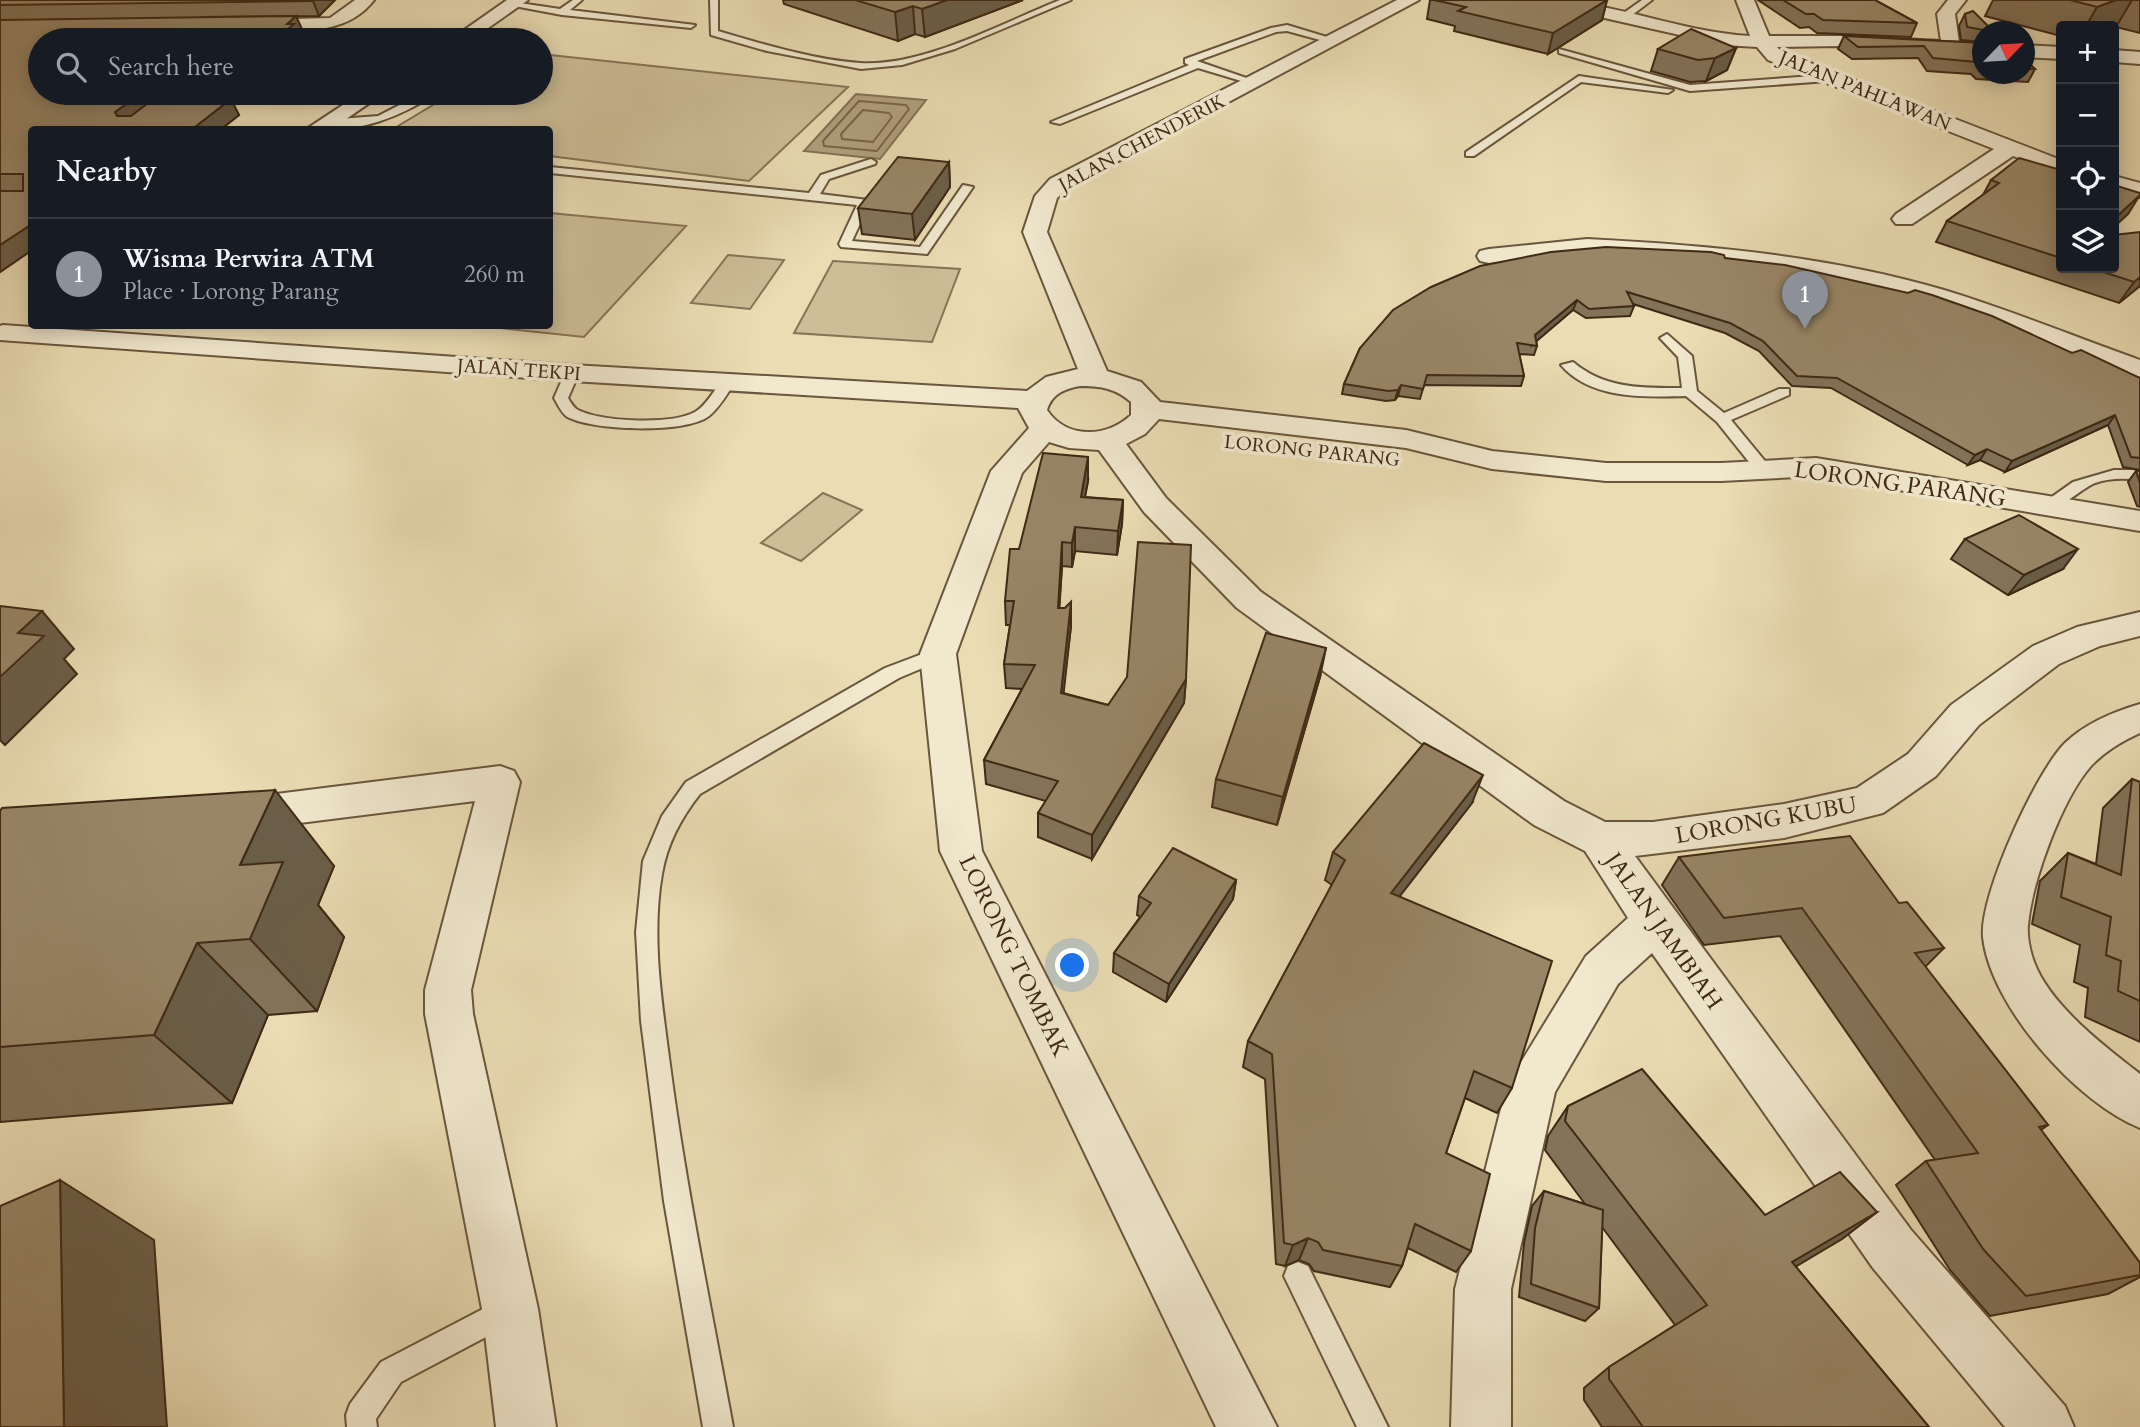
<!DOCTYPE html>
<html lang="en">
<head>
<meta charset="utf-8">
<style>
	body { margin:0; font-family:Cardo,serif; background:#20242c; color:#f1f3f6 }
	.controls { position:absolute; right:21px; top:21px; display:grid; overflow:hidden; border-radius:7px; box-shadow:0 4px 18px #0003 }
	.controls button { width:63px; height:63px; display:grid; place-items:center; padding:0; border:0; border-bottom:2px solid #363941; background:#171b24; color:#f1f3f6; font:35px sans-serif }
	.compass { position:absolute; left:1972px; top:21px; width:63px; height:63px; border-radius:50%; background:#171b24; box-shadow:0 4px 18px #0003; rotate:65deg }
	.you { position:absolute; left:1073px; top:966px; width:24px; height:24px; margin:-18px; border:5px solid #fff; border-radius:50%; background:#1a73e8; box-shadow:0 0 0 10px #1a73e833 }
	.badge { display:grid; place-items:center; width:46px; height:46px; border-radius:50%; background:#8c9099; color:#fff; font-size:23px; font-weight:700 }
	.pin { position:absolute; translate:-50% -58px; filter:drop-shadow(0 2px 4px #0008) }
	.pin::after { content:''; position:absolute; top:37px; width:24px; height:21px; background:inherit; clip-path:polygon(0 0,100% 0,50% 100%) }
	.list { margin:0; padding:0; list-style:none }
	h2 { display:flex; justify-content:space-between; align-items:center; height:91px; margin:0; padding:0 28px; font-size:30px }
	h2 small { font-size:23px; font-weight:400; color:#9ea1a6 }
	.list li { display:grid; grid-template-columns:46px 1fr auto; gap:21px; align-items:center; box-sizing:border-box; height:112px; padding:0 28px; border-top:2px solid #363941 }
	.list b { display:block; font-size:26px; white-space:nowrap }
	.list p { margin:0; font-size:23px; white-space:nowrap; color:#9ea1a6 }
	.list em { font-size:23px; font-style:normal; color:#9ea1a6 }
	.icon { flex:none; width:38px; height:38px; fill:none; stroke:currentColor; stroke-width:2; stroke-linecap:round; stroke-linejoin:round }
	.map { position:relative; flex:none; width:2140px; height:1427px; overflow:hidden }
	.search { position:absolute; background:#171b24; box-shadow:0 4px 18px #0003; left:28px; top:28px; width:525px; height:77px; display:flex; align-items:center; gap:18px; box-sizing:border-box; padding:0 24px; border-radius:38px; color:#9ea1a6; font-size:26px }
	.panel { position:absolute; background:#171b24; box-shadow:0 4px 18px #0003; left:28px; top:126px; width:525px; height:203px; border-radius:7px }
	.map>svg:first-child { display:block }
	.green { fill:#cdbe98; stroke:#867456; stroke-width:2 }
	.water { fill:#b09f7d; stroke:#837053; stroke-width:2 }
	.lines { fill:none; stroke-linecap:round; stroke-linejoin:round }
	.shore { stroke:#786449; stroke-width:2 }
	.lane-casing { stroke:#6a563c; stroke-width:4 }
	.street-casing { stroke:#6a563c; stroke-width:4 }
	.lane { fill:#f1e8ce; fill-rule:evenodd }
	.street { fill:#f1e8ce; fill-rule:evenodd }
	.wall { fill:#837359; stroke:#3f2915; stroke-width:2 }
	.shaded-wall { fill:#6a5e48; stroke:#3f2915; stroke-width:2 }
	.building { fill:#988667; stroke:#3f2915; stroke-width:2 }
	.labels { text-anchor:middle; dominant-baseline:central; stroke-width:7; stroke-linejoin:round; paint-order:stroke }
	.far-street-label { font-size:19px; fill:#3f2915; stroke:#f1e8ce }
	.street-label { font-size:23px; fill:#3f2915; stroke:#f1e8ce }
</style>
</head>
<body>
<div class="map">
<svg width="2140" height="1427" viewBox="0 0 2140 1427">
	<rect width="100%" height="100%" fill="#eadcb3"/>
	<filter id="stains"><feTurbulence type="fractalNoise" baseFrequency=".00286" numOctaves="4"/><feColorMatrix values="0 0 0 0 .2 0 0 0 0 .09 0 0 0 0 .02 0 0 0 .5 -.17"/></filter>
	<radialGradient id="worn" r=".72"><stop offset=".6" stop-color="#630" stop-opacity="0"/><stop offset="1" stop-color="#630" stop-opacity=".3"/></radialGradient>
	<g class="green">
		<path d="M541,54L848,87L749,181L550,156V130L393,129L453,93H541Z"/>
		<path d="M550,213L686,226L584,337L481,326H550Z"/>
		<path d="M728,255L784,260L750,309L691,303Z"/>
		<path d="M833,261L960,269L932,342L794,333Z"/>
		<path d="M823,493L862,510L801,561L761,543Z"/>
	</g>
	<path class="water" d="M856,94L926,100L880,159L804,151Z"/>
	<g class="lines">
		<g class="shore">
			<path d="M859,101L906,105L909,109L877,151L824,146L823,141Z"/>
			<path d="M863,110L889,113L892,117L873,142L842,139L841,134Z"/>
		</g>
		<defs>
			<g id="lane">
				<path d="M573,0H582L570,10L695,25L691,28L562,15L509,5L513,2L560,9Z"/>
				<path d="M710,0H718V31C762,44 815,60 860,63C923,67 1002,23 1060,0H1071L955,49L902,65L861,69L767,51L711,35Z"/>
				<path d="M1642,0H1652L1627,19H1621V15Z"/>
				<path d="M1287,25L1340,41L1335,44L1287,31L1276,32L1197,61L1258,82V86L1198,68L1060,124L1051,122L1189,65L1185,63V59L1271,28Z"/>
				<path d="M381,35L386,38L384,40H373Z"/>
				<path d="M1559,49L1690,85L1828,75L1833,78L1828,81L1690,91L1559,53Z"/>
				<path d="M1579,76L1673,90L1668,93L1581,82L1474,156H1466V152Z"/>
				<path d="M176,93H187L138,130H126Z"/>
				<path d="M423,93H434C413,112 346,140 320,123L325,120L378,116Z"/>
				<path d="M871,159L876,162L875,164L829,179L820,194L868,200L870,202L852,241L920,247L963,185L973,187L927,254L841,247L839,244L857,205L550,173V167L809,193L821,175Z"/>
				<path d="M1667,334L1692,356L1697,391L1724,413L1779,389H1789V395L1731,420L1769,466V472H1757L1717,422L1686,396C1645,397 1591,400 1561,365L1573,362C1605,389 1642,388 1682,388L1678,357L1660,338Z"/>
				<path d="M572,369L579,373L568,398C571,403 574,408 578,410C602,422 672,425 695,412C706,406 715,389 723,379H733L735,382C728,393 719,408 709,416C687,434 589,431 566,416C561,412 557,403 554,398L565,373Z"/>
				<path d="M2114,470H2140V480C2125,478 2110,478 2095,483C2080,489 2057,514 2041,509L2039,506L2073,482Z"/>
				<path d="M938,648L947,654L944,659L899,678L700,794C681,818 667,844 662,874C651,937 662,1003 670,1065C686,1187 711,1307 733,1427H703L664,1201L641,1021L636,932L643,861L662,816L686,782L885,668Z"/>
				<path d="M1298,1262L1308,1266L1388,1427H1357L1284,1276L1288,1266Z"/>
				<path d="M506,1297L516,1301L520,1311L516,1321L401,1382L376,1419L377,1427H347L346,1415L350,1404L381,1362Z"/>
			</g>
			<g id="street">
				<path d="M355,0H374C344,39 293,29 249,30L240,25L249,20L330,18Z"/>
				<path d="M507,0H528L471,40H450Z"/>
				<path d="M1397,0H1419L1066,189L1057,198L1047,232L1107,371L1141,382L1160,402L1406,430L1492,451L1606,463H1721L1816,458L2140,511V531L1816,476L1721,481H1606L1492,469L1406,448L1159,419L1145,434L1126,444L1166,498L1261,592L1564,801L1605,822H1653L1784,804L1857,788L1908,754L1951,705L2033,646L2077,627L2140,612V636L2100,646L2059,664L1979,725L1936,776L1883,813L1784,838L1635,856L1911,1230L2065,1406L2074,1427H2005L1873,1268L1652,953L1618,984L1555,1092L1511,1289V1427H1451L1455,1289L1507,1085L1586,956L1628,918L1585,851L1534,825L1237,608L1144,512L1099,450L1069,448L1049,442L1022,473L956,654L982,851L1277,1427H1216L940,851L920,654L991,471L1029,428L1018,408L572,381L0,340V326L3,325L572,365L1027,391L1046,377L1078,369L1023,232L1035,196L1050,179ZM1080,386C1100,386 1115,388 1131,402V415C1107,438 1066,439 1047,410C1052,394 1064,389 1080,386Z"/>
				<path d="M1538,0C1611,0 1679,32 1750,36L1736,0H1754L1769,36H1840L1941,41L1937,14L1948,0H1966L1955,14L1959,42L1982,44V54L1840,46L1777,47L1782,52L2061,160V174L2013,156L1912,224H1896L1892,219L1896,214L1994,149L1768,60L1757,47L1724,45L1547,5Z"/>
				<path d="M2024,45L2061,47V59L2024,57Z"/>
				<path d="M2114,50L2140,52V64L2114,62Z"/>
				<path d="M361,93H384L330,130H305Z"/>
				<path d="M2114,176L2140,183V197L2114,190Z"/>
				<path d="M1587,239C1707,245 1828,256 1944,290C2010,310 2075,337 2140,360V377L1927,302L1872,287L1707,259L1587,253L1489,263L1480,261L1477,256L1480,251L1489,249Z"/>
				<path d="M2140,704V733C2122,741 2104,752 2091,766C2062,799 2032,881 2028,925C2027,936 2030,951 2034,962C2050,1005 2104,1046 2140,1074V1128C2077,1103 1990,1006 1983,937C1979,896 2036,772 2065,743C2086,723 2113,712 2140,704Z"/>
				<path d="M500,766L514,771L520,782L471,990L473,1014L538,1309L556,1427H496L482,1309L425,1014V990L475,801L237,831L222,827L216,815L222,803L237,799Z"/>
			</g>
		</defs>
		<use href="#lane" class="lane-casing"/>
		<use href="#street" class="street-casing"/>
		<use href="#lane" class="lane"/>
		<use href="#street" class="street"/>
	</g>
	<g class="wall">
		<path d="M0,0H335L319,16L200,17L303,31L299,35L301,39L40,93H173L166,98H177L175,93H234L227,98L239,115L220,130H32V250L0,272Z"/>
		<path d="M783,0H1023L925,37L915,34L898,41L784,4Z"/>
		<path d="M1430,0H1607L1602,20L1548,54L1454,31L1455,26L1427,19Z"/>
		<path d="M1758,0H1875L1917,23L1911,37L1817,33L1809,27L1800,28Z"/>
		<path d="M1993,0H2140V33L2116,27H2114V26H2061V36L1985,16Z"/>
		<path d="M1965,14L1994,32H1983V42L1961,40L1959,26Z"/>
		<path d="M1844,36L1983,43V74H2025V60L2035,69L2028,82L1976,79L1971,74L1927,71L1918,58L1852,59L1838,49Z"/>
		<path d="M1736,48L1727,70L1706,81L1690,82L1651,71L1658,49Z"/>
		<path d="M949,162L950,187L915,240L862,234L858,208Z"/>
		<path d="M2061,170V268H2114L2140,286L2119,303L1936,242L1947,221L1983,195L1991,180Z"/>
		<path d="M1725,258L2072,353L2140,378V470L2123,467L2108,425L2005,472L1980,460L1968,465L1831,388L1792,386L1759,351L1725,333L1633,304L1634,306L1630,316L1586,318L1573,310L1536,341L1537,346L1534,355L1519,354L1524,376L1521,386L1424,385L1420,399L1398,396L1395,400L1386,401L1342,394L1344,384L1360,348Z"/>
		<path d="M2136,471H2140V507L2137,506L2128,482Z"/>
		<path d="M1088,481L1085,497L1123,500L1122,524L1117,555L1075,551L1072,567L1062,566L1059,608H1065L1071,602V626L1063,693L1108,705L1186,679L1184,703L1092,859L1038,837V813L1046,801L986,784L984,760L1022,689L1006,688L1004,664L1010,625H1006L1005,601L1019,549Z"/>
		<path d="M1965,539L2063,569L2008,595L1951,559Z"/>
		<path d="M1320,677L1277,825L1212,807L1216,779Z"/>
		<path d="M2132,779L2140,782V1042L2085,1017L2088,988L2074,982L2080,945L2032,924L2040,881L2068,853L2096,864L2103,808Z"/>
		<path d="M1472,803L1400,896L1512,1088L1497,1113L1465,1098L1446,1153L1471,1251L1456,1272L1408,1248L1402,1266L1390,1287L1314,1271L1309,1264L1299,1260L1285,1266L1276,1264L1265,1079L1243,1067L1248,1041L1332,885L1325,880L1333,852Z"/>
		<path d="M0,811L334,866L318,905L344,937L317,1011L268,1015L232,1103L0,1122Z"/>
		<path d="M1679,857L1899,903L1944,948L1925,967L2048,1125L2041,1130L2140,1263V1277L2108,1294L1990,1316L1950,1270L1896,1185L1926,1161L1935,1160L1780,936L1704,945L1662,885Z"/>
		<path d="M1236,880L1233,899L1166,1002L1113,972L1114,953L1140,917L1137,915L1139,896Z"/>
		<path d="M1568,1106L1765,1215L1877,1212L1842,1239L1795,1266L1929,1427H1602L1584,1400V1388L1609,1367L1675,1325L1602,1227L1599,1308L1585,1321L1519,1297L1524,1243L1532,1206L1544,1191L1585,1204L1545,1150L1548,1136Z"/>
	</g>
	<g class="shaded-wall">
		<path d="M314,0H335L319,16L313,1Z"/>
		<path d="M947,0H1023L925,37L922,9Z"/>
		<path d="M1607,0L1602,20L1548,54L1553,33Z"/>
		<path d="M2116,0H2132L2116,27H2114V26H2086L2097,7Z"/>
		<path d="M913,6L915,34L898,41L895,12Z"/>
		<path d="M296,16L303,31L299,35L301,39L274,40L287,24Z"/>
		<path d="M1736,48L1727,70L1706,81L1715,58Z"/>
		<path d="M142,93H173L124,128L117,116L115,112Z"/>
		<path d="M217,93H234L222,102Z"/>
		<path d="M231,99L239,115L220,130H191Z"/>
		<path d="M949,162L950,187L915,240L912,214Z"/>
		<path d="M2140,195L2128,214L2114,227V219Z"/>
		<path d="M32,224V250L0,272V245Z"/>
		<path d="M2140,277V286L2119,303L2134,282Z"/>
		<path d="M1577,300L1573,310L1532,345L1535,335Z"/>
		<path d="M1401,385L1398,396L1395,400L1398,390Z"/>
		<path d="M2115,415L2108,425L2005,472L2012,461Z"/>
		<path d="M1987,449L1980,460L1968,465L1975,455Z"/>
		<path d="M1088,457V481L1080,521L1081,497Z"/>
		<path d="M1123,500L1122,524L1117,555L1118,531Z"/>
		<path d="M1075,527V551L1072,567V543Z"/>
		<path d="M1062,542V566L1058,632V608Z"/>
		<path d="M2078,549L2063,569L2008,595L2024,575Z"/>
		<path d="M1071,602V626L1061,717V693Z"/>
		<path d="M42,611L74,649L64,659L77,674L5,745L0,740V677L18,633Z"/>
		<path d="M1326,648L1320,677L1277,825L1283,797Z"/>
		<path d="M1186,679L1184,703L1092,859V835Z"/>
		<path d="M1483,775L1472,803L1381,920L1391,893Z"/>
		<path d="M275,790L334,866L318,905L344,937L317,1011L250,939L240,865Z"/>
		<path d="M1236,880L1233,899L1166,1002L1169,984Z"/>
		<path d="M197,943L268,1015L232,1103L154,1035Z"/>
		<path d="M60,1180L154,1240L167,1427H64Z"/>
		<path d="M1877,1212L1842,1239L1760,1288L1792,1262Z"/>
		<path d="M1308,1238L1299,1260L1285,1266L1293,1245Z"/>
	</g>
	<g class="building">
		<path d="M0,0H314L313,1L0,5Z"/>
		<path d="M855,0H947L922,9L913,6L895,12Z"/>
		<path d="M1434,0H1607L1553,33L1458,11L1466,7Z"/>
		<path d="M1783,0H1875L1917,23L1823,20L1814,14H1806Z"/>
		<path d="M2070,0H2116L2097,7Z"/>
		<path d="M1973,11L1994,32L1967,27L1965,14Z"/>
		<path d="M296,16L287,24H294L274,40H40V93H142L115,112L117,116H131L156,97L231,99L191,130H32V224L0,245V191H23V174H0V20Z"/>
		<path d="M1691,29L1736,48L1715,58L1698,60L1658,49Z"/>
		<path d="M1844,36L1983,43V66L1977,62L1933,58L1924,46L1858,47Z"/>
		<path d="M2025,60L2035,69H2025Z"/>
		<path d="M898,157L949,162L912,214L858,208Z"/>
		<path d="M2019,158L2061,170V258L1947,221L1999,183L1991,180Z"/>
		<path d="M2114,185L2140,193V195L2114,219Z"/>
		<path d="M2140,232V277L2134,282L2091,268H2114V235Z"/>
		<path d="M1606,247L1711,252L1724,255L1725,258L1785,265L1908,293L1915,290L1932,295L1992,316L2072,353L2081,350L2140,378V458L2131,457L2115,415L2012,461L1987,449L1975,455L1837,378L1797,376L1763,341L1730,323L1627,292L1634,306L1589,309L1577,300L1535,335L1537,346L1517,343L1524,376L1427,375L1423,389L1401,385L1398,390L1388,391L1344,384L1360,348L1393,310L1431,287L1480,266L1551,252Z"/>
		<path d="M1043,453L1088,457L1081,497L1123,500L1118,531L1075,527L1072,543L1062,542L1058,608H1065L1071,602L1061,693L1108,705L1127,677L1138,542L1191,545L1186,679L1092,835L1038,813L1058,781L984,760L1035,665L1004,664L1014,601H1005L1010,549H1019Z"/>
		<path d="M2136,471H2140V483Z"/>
		<path d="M2019,515L2078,549L2024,575L1965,539Z"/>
		<path d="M0,606L42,611L18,633L44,636L0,677Z"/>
		<path d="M1266,633L1326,648L1283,797L1216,779Z"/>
		<path d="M1424,743L1483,775L1391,893L1552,961L1512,1088L1474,1071L1446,1153L1490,1174L1471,1251L1415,1224L1402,1266L1323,1250L1318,1242L1308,1238L1293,1245L1284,1243L1272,1054L1248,1041L1345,860L1333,852Z"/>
		<path d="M2132,779L2140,782V1001L2118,991L2121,961L2106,955L2111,917L2061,897L2068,853L2121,875Z"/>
		<path d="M275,790L240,865L283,862L250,939L197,943L154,1035L0,1047V811L2,808Z"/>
		<path d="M1850,836L1899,903L1907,902L1944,948L1915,953L2048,1125L2039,1127L2140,1263V1275L2026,1296L1983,1249L1926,1161L1978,1153L1802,908L1724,918L1679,857Z"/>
		<path d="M1173,848L1236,880L1169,984L1114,953L1151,903L1139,896Z"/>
		<path d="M1642,1069L1765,1215L1840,1172L1877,1212L1792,1262L1929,1427H1643L1609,1379V1367L1707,1305L1565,1121L1568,1106Z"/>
		<path d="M60,1180L64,1427H0V1206Z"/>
		<path d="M1544,1191L1603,1210L1599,1308L1531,1284L1535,1228Z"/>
	</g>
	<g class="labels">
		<g class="far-street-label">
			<text transform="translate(1865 91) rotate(22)">JALAN PAHLAWAN</text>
			<text transform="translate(1142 143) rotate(-28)">JALAN CHENDERIK</text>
			<text transform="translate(519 370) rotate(4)">JALAN TEKPI</text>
			<text transform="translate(1312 451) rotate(6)">LORONG PARANG</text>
		</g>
		<g class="street-label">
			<text transform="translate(1900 484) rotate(8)">LORONG PARANG</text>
			<text transform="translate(1766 820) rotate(-10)">LORONG KUBU</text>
			<text transform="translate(1664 931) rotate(55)">JALAN JAMBIAH</text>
			<text transform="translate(1014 956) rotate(64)">LORONG TOMBAK</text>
		</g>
	</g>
	<rect width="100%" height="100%" filter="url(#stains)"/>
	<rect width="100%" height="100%" fill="url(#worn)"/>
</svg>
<div class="controls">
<button>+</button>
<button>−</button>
<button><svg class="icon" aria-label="locate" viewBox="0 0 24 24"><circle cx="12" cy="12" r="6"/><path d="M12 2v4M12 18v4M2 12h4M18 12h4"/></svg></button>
<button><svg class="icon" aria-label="layers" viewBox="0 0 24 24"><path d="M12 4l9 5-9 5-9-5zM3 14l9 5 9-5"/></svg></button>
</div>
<svg class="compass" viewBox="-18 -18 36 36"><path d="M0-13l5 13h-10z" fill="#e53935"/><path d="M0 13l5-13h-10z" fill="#9ea1a6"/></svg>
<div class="you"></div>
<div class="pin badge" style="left:1805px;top:329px">1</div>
<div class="search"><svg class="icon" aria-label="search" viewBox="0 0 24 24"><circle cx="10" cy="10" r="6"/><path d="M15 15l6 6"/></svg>Search here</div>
<section class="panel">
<h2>Nearby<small></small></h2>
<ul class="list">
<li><span class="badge">1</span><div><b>Wisma Perwira ATM</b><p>Place · Lorong Parang</p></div><em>260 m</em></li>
</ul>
</section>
</div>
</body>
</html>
